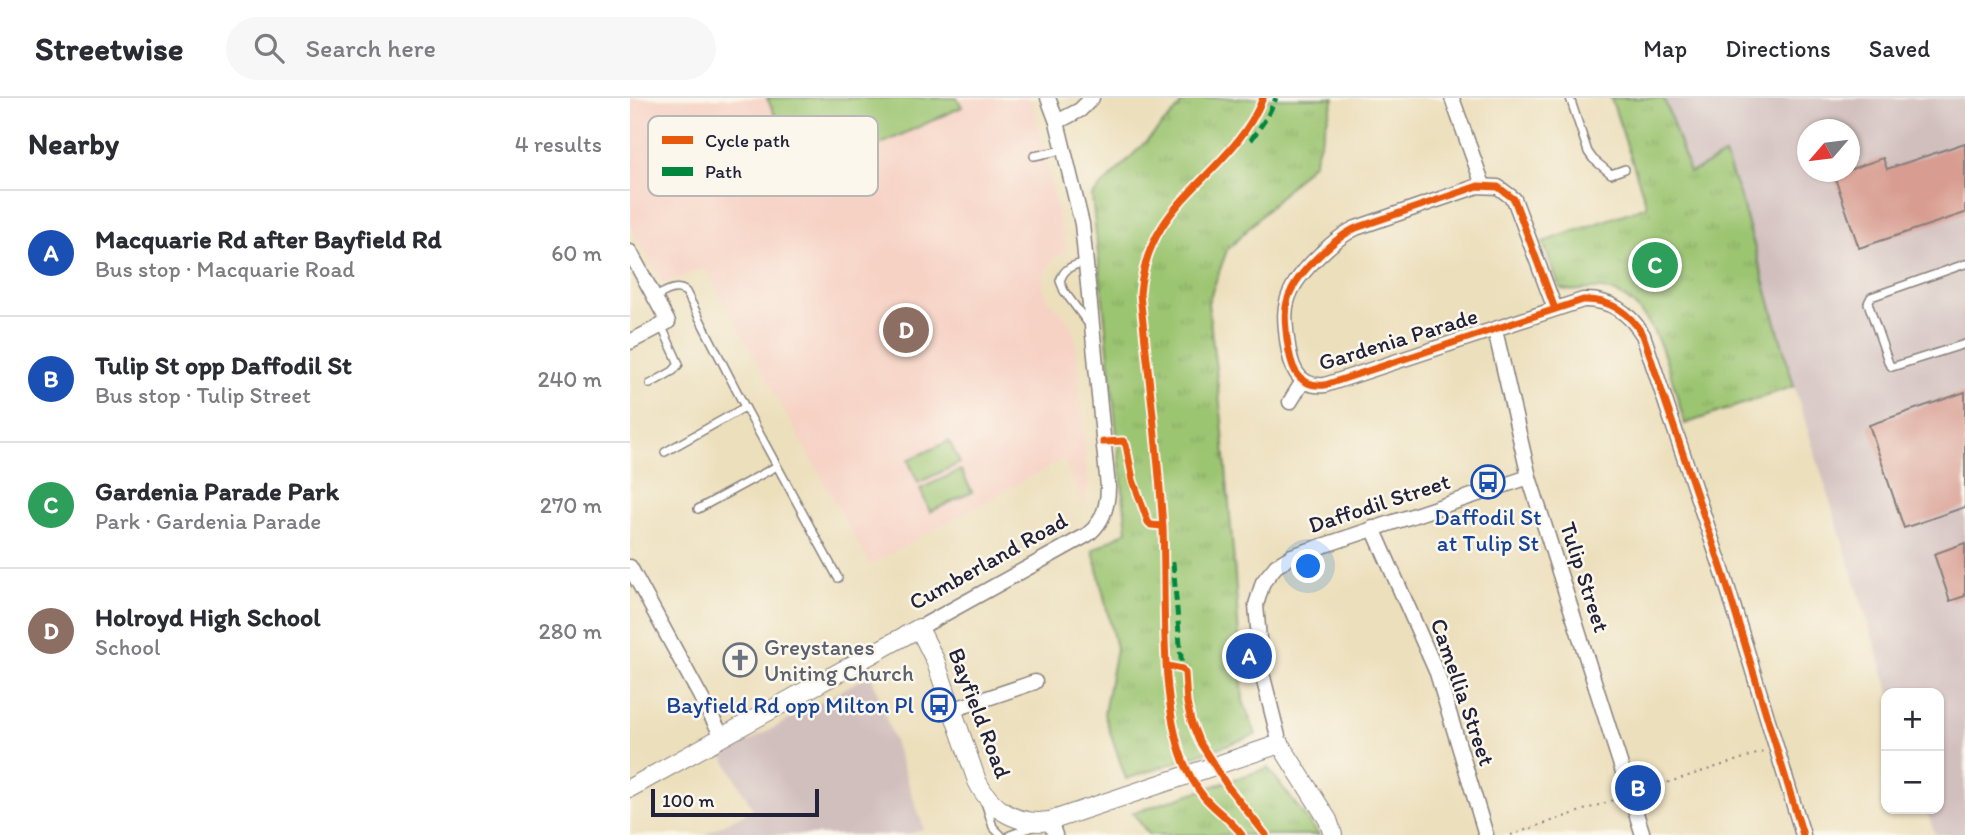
<!DOCTYPE html>
<html lang="en">
<head>
<meta charset="utf-8">
<style>
	body { margin:0; font-family:Itim,sans-serif; background:#f7f7f7; color:#2b2b33 }
	.controls { position:absolute; right:21px; bottom:21px; display:grid; overflow:hidden; border-radius:14px; box-shadow:0 2px 5px #0004 }
	.controls button { width:63px; height:63px; display:grid; place-items:center; padding:0; border:0; border-bottom:2px solid #e1e1e2; background:#fff; color:#2b2b33; font:35px sans-serif }
	.compass { position:absolute; left:1167px; top:21px; width:63px; height:63px; border-radius:50%; background:#fff; box-shadow:0 2px 5px #0004; rotate:242deg }
	.scale { position:absolute; left:21px; bottom:18px; width:168px; box-sizing:border-box; padding-left:7px; border:4px solid #22223b; border-top:0; font-size:19px; line-height:24px; white-space:nowrap; color:#22223b; -webkit-text-stroke:5px #fbf7ec; paint-order:stroke }
	.you { position:absolute; left:679px; top:469px; width:24px; height:24px; margin:-18px; border:5px solid #fff; border-radius:50%; background:#1a73e8; box-shadow:0 0 0 10px #1a73e833 }
	.badge { display:grid; place-items:center; width:46px; height:46px; border-radius:50%; background:#b5179e; color:#fff; font-size:23px; font-weight:700 }
	.pin { position:absolute; translate:-50% -50%; border:4px solid #fff; box-shadow:0 2px 7px #0006 }
	.list { margin:0; padding:0; list-style:none }
	h2 { display:flex; justify-content:space-between; align-items:center; height:91px; margin:0; padding:0 28px; font-size:30px }
	h2 small { font-size:23px; font-weight:400; color:#7c7c81 }
	.list li { display:grid; grid-template-columns:46px 1fr auto; gap:21px; align-items:center; box-sizing:border-box; height:126px; padding:0 28px; border-top:2px solid #e1e1e2 }
	.list b { display:block; font-size:26px; white-space:nowrap }
	.list p { margin:0; font-size:23px; white-space:nowrap; color:#7c7c81 }
	.list em { font-size:23px; font-style:normal; color:#7c7c81 }
	.icon { flex:none; width:38px; height:38px; fill:none; stroke:currentColor; stroke-width:2; stroke-linecap:round; stroke-linejoin:round }
	.map { position:relative; flex:none; width:1335px; height:737px; overflow:hidden }
	header { display:flex; align-items:center; gap:42px; box-sizing:border-box; height:98px; padding:0 35px; background:#fff; border-bottom:2px solid #e1e1e2 }
	header strong { font-size:33px }
	nav { display:flex; gap:38px; margin-inline-start:auto; font-size:24px }
	.search { width:490px; height:63px; background:#f7f7f7; display:flex; align-items:center; gap:18px; box-sizing:border-box; padding:0 24px; border-radius:38px; color:#7c7c81; font-size:26px }
	main { display:flex }
	aside { flex:1; background:#fff }
	.map>svg:first-child { display:block }
	.built { fill:#f6d2c4 }
	.industrial { fill:#d1bfbe; fill-rule:evenodd }
	.grass { fill:#9cc571; stroke:#5f7456; stroke-width:2 }
	.park { fill:url(#park-tufts); stroke:#5f7456; stroke-width:2 }
	.building { fill:#d89c91 }
	.lines { fill:none; stroke-linecap:round; stroke-linejoin:round }
	.service-casing { stroke:#87807c; stroke-width:10 }
	.minor-casing { stroke:#87807c; stroke-width:17 }
	.tertiary-casing { stroke:#87807c; stroke-width:20 }
	.path { stroke:#87807c; stroke-width:2; stroke-dasharray:2 5; stroke-linecap:butt }
	.service { stroke:#fff; stroke-width:7 }
	.minor { stroke:#fff; stroke-width:14 }
	.tertiary { stroke:#fff; stroke-width:18 }
	.quiet { stroke:#00873e; stroke-width:5; stroke-dasharray:10 5; stroke-linecap:butt }
	.cycleway-casing { stroke:#fbf7ec; stroke-width:11 }
	.cycleway { stroke:#e8590c; stroke-width:7 }
	.labels { text-anchor:middle; dominant-baseline:central; stroke-width:5; stroke-linejoin:round; paint-order:stroke }
	.street-label { font-size:23px; fill:#22223b; stroke:#fbf7ec }
	.transit-label { font-size:23px; fill:#164399; stroke:#fbf7ec }
	.worship-label { font-size:23px; fill:#5b616d; stroke:#fbf7ec; text-anchor:start }
	.key { fill:#fbf7ec; stroke:#bab7b7; stroke-width:2 }
	.key-label { font-size:19px; fill:#22223b }
</style>
</head>
<body>
<header>
<strong>Streetwise</strong>
<div class="search"><svg class="icon" aria-label="search" viewBox="0 0 24 24"><circle cx="10" cy="10" r="6"/><path d="M15 15l6 6"/></svg>Search here</div>
<nav><a>Map</a><a>Directions</a><a>Saved</a></nav>
</header>
<main>
<aside>
<h2>Nearby<small>4 results</small></h2>
<ul class="list">
<li><span class="badge" style="background:#1a4fb4">A</span><div><b>Macquarie Rd after Bayfield Rd</b><p>Bus stop · Macquarie Road</p></div><em>60 m</em></li>
<li><span class="badge" style="background:#1a4fb4">B</span><div><b>Tulip St opp Daffodil St</b><p>Bus stop · Tulip Street</p></div><em>240 m</em></li>
<li><span class="badge" style="background:#2e9e5b">C</span><div><b>Gardenia Parade Park</b><p>Park · Gardenia Parade</p></div><em>270 m</em></li>
<li><span class="badge" style="background:#8d6e63">D</span><div><b>Holroyd High School</b><p>School</p></div><em>280 m</em></li>
</ul>
</aside>
<div class="map">
<svg width="1335" height="737" viewBox="0 0 1335 737">
	<defs>
		<pattern id="park-tufts" width="24" height="20" patternUnits="userSpaceOnUse" patternTransform="scale(1.75)"><rect width="24" height="20" fill="#9cc571"/><path d="M3 7l-1-3M5 7V3M7 7l1-3M15 17l-1-3M17 17v-4M19 17l1-3" fill="none" stroke="#86a963"/></pattern>
	</defs>
	<rect width="100%" height="100%" fill="#fbf7ec"/>
	<filter id="ink" filterUnits="userSpaceOnUse"><feTurbulence type="fractalNoise" baseFrequency=".0143" numOctaves="2"/><feDisplacementMap in="SourceGraphic" scale="14" xChannelSelector="R" yChannelSelector="G"/><feConvolveMatrix kernelMatrix="1 2 1 2 8 2 1 2 1" color-interpolation-filters="sRGB"/></filter>
	<filter id="wash" filterUnits="userSpaceOnUse"><feTurbulence type="fractalNoise" baseFrequency=".00686" numOctaves="4" result="noise"/><feDisplacementMap in="SourceGraphic" scale="28" xChannelSelector="R" yChannelSelector="G"/><feGaussianBlur stdDeviation="1.57" result="paint"/><feColorMatrix in="noise" values="0 0 0 0 0 0 0 0 0 0 0 0 0 0 0 0 0 1.4 0 .05"/><feComposite in="paint" operator="in"/></filter>
	<g filter="url(#wash)">
		<rect width="100%" height="100%" fill="#ecdfbc"/>
		<path class="built" d="M0,0H399L404,7L436,153L424,160L418,168L414,177L413,188L417,200L439,224L445,241L457,369L458,389L455,409L433,361L240,467L75,170L33,186L0,127Z"/>
		<g class="industrial">
			<path d="M1034,0H1335V737H1305L1296,711H1309V595H1260L1164,288L1112,105L1095,58L1059,76ZM1178,32H1220V74H1178Z"/>
			<path d="M241,576L294,731L277,737H74L123,711L93,658Z"/>
		</g>
		<g class="grass">
			<path d="M137,0H327L332,9L175,81Z"/>
			<path d="M319,343L330,365L288,385L278,362Z"/>
			<path d="M331,372L342,394L300,414L290,391Z"/>
		</g>
		<g class="park">
			<path d="M554,0H704L684,64L597,152L578,205L592,322L605,477L613,603L626,637L496,681L474,616L486,550L463,452L497,433L462,98L549,10Z"/>
			<path d="M981,0H1034L1060,75L1095,57L1112,105L1164,288L1055,326C1041,282 1029,205 977,192C961,187 945,197 930,190L913,144L1017,108Z"/>
			<path d="M638,670L689,737H519L503,715Z"/>
		</g>
		<g id="blocks">
			<g class="building">
				<path d="M1335,45V115L1229,150L1204,77L1253,60L1257,71Z"/>
				<path d="M1335,294V409L1274,430L1239,327Z"/>
				<path d="M1335,445V498L1320,503L1304,456Z"/>
			</g>
		</g>
	</g>
	<g filter="url(#ink)">
		<use href="#blocks" fill-opacity="0" stroke="#87807c" stroke-width="2"/>
		<g class="lines">
			<defs>
				<g id="service">
					<path d="M940,0L958,54L963,61L981,76L995,71"/>
					<path d="M404,58L433,52"/>
					<path d="M456,164C444,167 434,169 430,183L434,193L457,224"/>
					<path d="M1335,166L1241,199L1238,205L1259,266L1262,269L1335,246"/>
					<path d="M25,199C35,194 46,186 56,194L115,309L208,480"/>
					<path d="M20,286L43,273L49,266L31,227"/>
					<path d="M35,354L115,309"/>
					<path d="M68,411L147,368"/>
					<path d="M355,704L363,729L371,737"/>
					<path d="M380,737L403,729"/>
				</g>
				<g id="minor">
					<path d="M822,0L853,87"/>
					<path d="M427,24L450,12L462,0"/>
					<path d="M0,154L38,224L0,244"/>
					<path d="M925,211L884,101L868,89L848,88L726,130C706,139 670,173 661,193C653,209 655,224 657,241C660,265 665,290 695,287L953,202C980,201 999,214 1013,237L1094,478L1173,737"/>
					<path d="M865,232L899,379L1013,737"/>
					<path d="M660,304L673,283"/>
					<path d="M743,430L807,575L856,737"/>
					<path d="M0,469L92,638"/>
					<path d="M289,530L457,437C473,425 478,408 478,389L452,126L427,24L418,0"/>
					<path d="M322,612L405,584"/>
					<path d="M650,646L632,575L626,507L633,484L646,468L662,458L899,379"/>
					<path d="M420,723L425,737"/>
				</g>
				<path id="tertiary" d="M0,690L289,530L305,562L347,683C361,712 388,728 420,723L650,646L698,722L703,737"/>
			</defs>
			<use href="#service" class="service-casing"/>
			<use href="#minor" class="minor-casing"/>
			<use href="#tertiary" class="tertiary-casing"/>
			<g class="path">
				<path d="M1011,693L1133,654"/>
				<path d="M881,737L989,700"/>
			</g>
			<use href="#service" class="service"/>
			<use href="#minor" class="minor"/>
			<use href="#tertiary" class="tertiary"/>
			<g class="quiet">
				<path d="M621,42L637,19L646,0"/>
				<path d="M543,464L552,571"/>
			</g>
			<defs>
				<g id="cycleway">
					<path d="M925,211L884,101L868,89L848,88L726,130C706,139 670,173 661,193C653,209 655,224 657,241C660,265 665,290 695,287L953,202C980,201 999,214 1013,237L1094,478L1173,737"/>
					<path d="M473,344L493,343L496,347L503,382L518,424L521,427L532,428"/>
					<path d="M538,568L552,571L555,575L557,605L561,623L569,643L598,689L636,737"/>
					<path d="M612,737C601,722 586,713 574,699C566,689 558,675 553,662C529,598 536,500 533,430C528,352 518,274 510,196C518,98 600,81 633,0"/>
				</g>
			</defs>
			<use href="#cycleway" class="cycleway-casing"/>
			<use href="#cycleway" class="cycleway"/>
		</g>
	</g>
	<defs>
		<symbol id="bus-ring" viewBox="-11 -11 22 22"><circle r="9.5" fill="#fbf7ec" stroke="#1a4fb4" stroke-width="1.5"/><path d="M-5-6H5V4H4V6H2V4H-2V6H-4V4H-5ZM-3.5-4V0h7V-4ZM-3.5 1.2v1.5H-2V1.2ZM2 1.2v1.5H3.5V1.2Z" fill="#1a4fb4"/></symbol>
		<symbol id="church-ring" viewBox="-11 -11 22 22"><circle r="9.5" fill="#fbf7ec" stroke="#6b7280" stroke-width="1.5"/><path d="M-1.2-6h2.4v3.5h3.3v2.4h-3.3V6h-2.4V-.1h-3.3v-2.4h3.3Z" fill="#6b7280"/></symbol>
	</defs>
	<g fill-rule="evenodd">
		<use href="#bus-ring" x="839" y="365" width="38" height="38"/>
		<use href="#church-ring" x="91" y="543" width="38" height="38"/>
		<use href="#bus-ring" x="290" y="588" width="38" height="38"/>
	</g>
	<g class="labels">
		<g class="street-label">
			<text transform="translate(768 241) rotate(-17)">Gardenia Parade</text>
			<text transform="translate(749 405) rotate(-18)">Daffodil Street</text>
			<text transform="translate(358 463) rotate(-29)">Cumberland Road</text>
			<text transform="translate(955 479) rotate(72)">Tulip Street</text>
			<text transform="translate(833 594) rotate(71)">Camellia Street</text>
			<text transform="translate(350 615) rotate(69)">Bayfield Road</text>
		</g>
		<g class="transit-label">
			<text x="858" y="419">Daffodil St<tspan x="858" dy="26">at Tulip St</tspan></text>
			<text x="284" y="607" text-anchor="end">Bayfield Rd opp Milton Pl</text>
		</g>
		<g class="worship-label">
			<text x="134" y="549">Greystanes<tspan x="134" dy="26">Uniting Church</tspan></text>
		</g>
	</g>
	<rect x="18" y="18" width="230" height="80" rx="10" class="key"/>
	<rect x="32" y="38" width="31" height="8" fill="#e8590c"/>
	<rect x="32" y="69" width="31" height="9" fill="#00873e"/>
	<g class="key-label">
		<text x="75" y="49">Cycle path</text>
		<text x="75" y="80">Path</text>
	</g>
</svg>
<div class="controls">
<button>+</button>
<button>−</button>
</div>
<svg class="compass" viewBox="-18 -18 36 36"><path d="M0-13l5 13h-10z" fill="#e53935"/><path d="M0 13l5-13h-10z" fill="#7c7c81"/></svg>
<div class="scale">100 m</div>
<div class="you"></div>
<div class="pin badge" style="left:619px;top:558px;background:#1a4fb4">A</div>
<div class="pin badge" style="left:1008px;top:690px;background:#1a4fb4">B</div>
<div class="pin badge" style="left:1025px;top:167px;background:#2e9e5b">C</div>
<div class="pin badge" style="left:276px;top:232px;background:#8d6e63">D</div>
</div>
</main>
</body>
</html>
